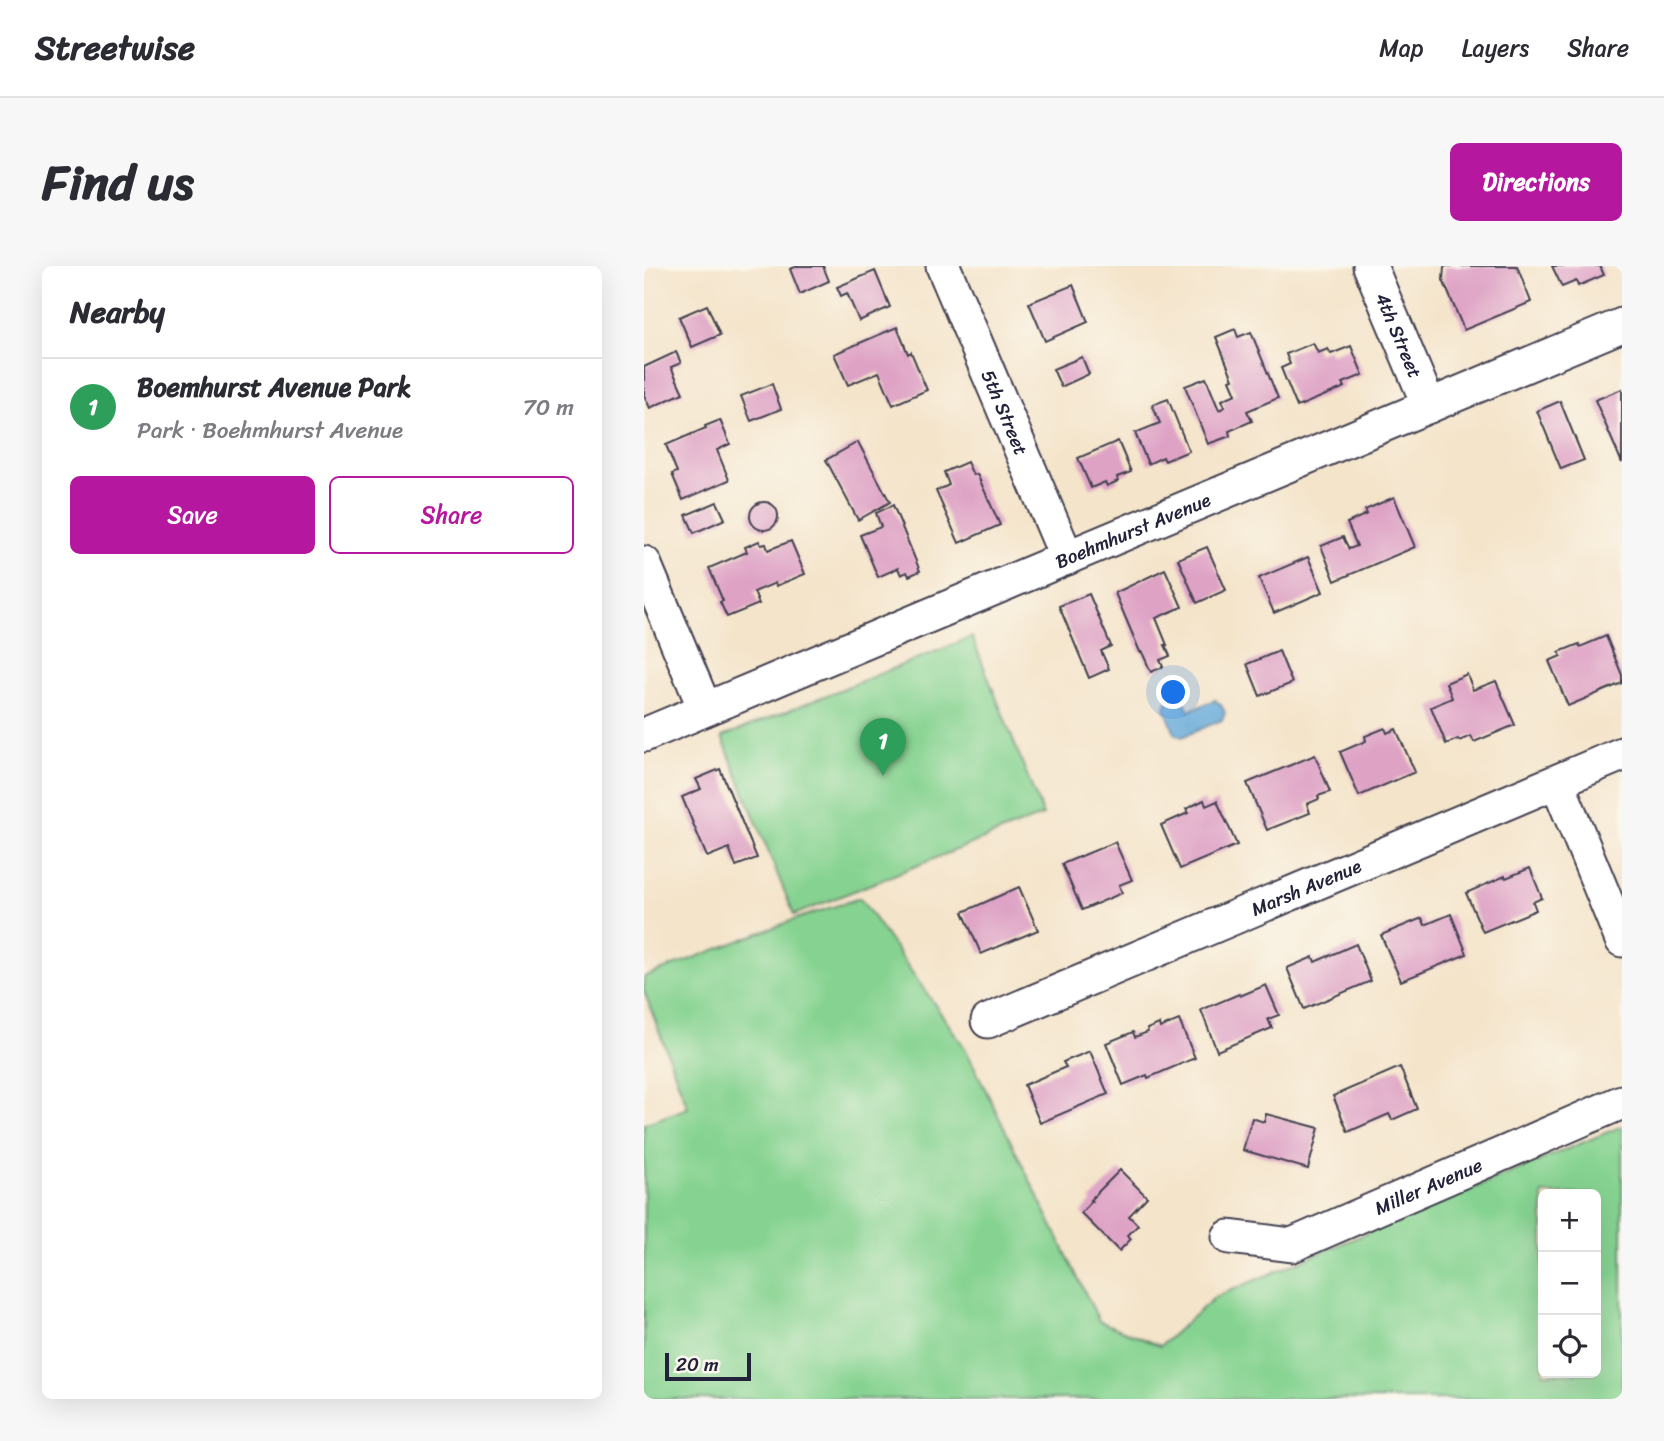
<!DOCTYPE html>
<html lang="en">
<head>
<meta charset="utf-8">
<style>
	body { margin:0; font-family:Sriracha,sans-serif; background:#f7f7f7; color:#2b2b33 }
	.controls { position:absolute; right:21px; bottom:21px; display:grid; overflow:hidden; border-radius:10px; box-shadow:0 7px 28px #0002 }
	.controls button { width:63px; height:63px; display:grid; place-items:center; padding:0; border:0; border-bottom:2px solid #e1e1e2; background:#fff; color:#2b2b33; font:35px sans-serif }
	.scale { position:absolute; left:21px; bottom:18px; width:86px; box-sizing:border-box; padding-left:7px; border:4px solid #22223b; border-top:0; font-size:19px; line-height:24px; white-space:nowrap; color:#22223b; -webkit-text-stroke:5px #fbf7ec; paint-order:stroke }
	.you { position:absolute; left:530px; top:427px; width:24px; height:24px; margin:-18px; border:5px solid #fff; border-radius:50%; background:#1a73e8; box-shadow:0 0 0 10px #1a73e833 }
	.badge { display:grid; place-items:center; width:46px; height:46px; border-radius:50%; background:#b5179e; color:#fff; font-size:23px; font-weight:700 }
	.pin { position:absolute; translate:-50% -58px; filter:drop-shadow(0 2px 4px #0008) }
	.pin::after { content:''; position:absolute; top:37px; width:24px; height:21px; background:inherit; clip-path:polygon(0 0,100% 0,50% 100%) }
	.list { margin:0; padding:0; list-style:none }
	h2 { display:flex; justify-content:space-between; align-items:center; height:91px; margin:0; padding:0 28px; font-size:30px }
	h2 small { font-size:23px; font-weight:400; color:#7c7c81 }
	.list li { display:grid; grid-template-columns:46px 1fr auto; gap:21px; align-items:center; box-sizing:border-box; height:98px; padding:0 28px; border-top:2px solid #e1e1e2 }
	.list b { display:block; font-size:26px; white-space:nowrap }
	.list p { margin:0; font-size:23px; white-space:nowrap; color:#7c7c81 }
	.list em { font-size:23px; font-style:normal; color:#7c7c81 }
	.actions { display:flex; gap:14px; padding:21px 28px }
	.actions a { flex:1; padding:16px 0; border:2px solid #b5179e; border-radius:10px; text-align:center; font-size:24px; color:#b5179e }
	.actions .main { background:#b5179e; color:#fff }
	.icon { flex:none; width:38px; height:38px; fill:none; stroke:currentColor; stroke-width:2; stroke-linecap:round; stroke-linejoin:round }
	.map { position:relative; flex:none; width:978px; height:1133px; overflow:hidden; border-radius:10px }
	header { display:flex; align-items:center; gap:42px; box-sizing:border-box; height:98px; padding:0 35px; background:#fff; border-bottom:2px solid #e1e1e2 }
	header strong { font-size:33px }
	nav { display:flex; gap:38px; margin-inline-start:auto; font-size:24px }
	.intro { display:flex; align-items:center; justify-content:space-between; box-sizing:border-box; height:168px; padding:0 42px }
	h1 { margin:0; font-size:49px }
	.button { padding:18px 32px; border-radius:10px; background:#b5179e; color:#fff; font-size:24px; font-weight:700 }
	main { display:flex; gap:42px; padding:0 42px }
	aside { flex:1; background:#fff; border-radius:10px; box-shadow:0 7px 28px #0002 }
	.map>svg:first-child { display:block }
	.green { fill:#86d391; stroke:#547a66; stroke-width:2; fill-rule:evenodd }
	.water { fill:#63a9d9; stroke:#42668a; stroke-width:2 }
	.building { fill:#dea2c5 }
	.lines { fill:none; stroke-linecap:round; stroke-linejoin:round }
	.street-casing { stroke:#423f50; stroke-width:37 }
	.street { stroke:#fff; stroke-width:33 }
	.labels { text-anchor:middle; dominant-baseline:central; stroke-width:5; stroke-linejoin:round; paint-order:stroke }
	.street-label { font-size:19px; fill:#22223b; stroke:#fbf7ec }
</style>
</head>
<body>
<header>
<strong>Streetwise</strong>
<nav><a>Map</a><a>Layers</a><a>Share</a></nav>
</header>
<div class="intro"><h1>Find us</h1><a class="button">Directions</a></div>
<main>
<aside>
<h2>Nearby<small></small></h2>
<ul class="list">
<li><span class="badge" style="background:#2e9e5b">1</span><div><b>Boemhurst Avenue Park</b><p>Park · Boehmhurst Avenue</p></div><em>70 m</em></li>
</ul>
<div class="actions"><a class="main">Save</a><a>Share</a></div>
</aside>
<div class="map">
<svg width="978" height="1133" viewBox="0 0 978 1133">
	<rect width="100%" height="100%" fill="#fbf7ec"/>
	<filter id="ink" filterUnits="userSpaceOnUse"><feTurbulence type="fractalNoise" baseFrequency=".0143" numOctaves="2"/><feDisplacementMap in="SourceGraphic" scale="14" xChannelSelector="R" yChannelSelector="G"/><feConvolveMatrix kernelMatrix="1 2 1 2 8 2 1 2 1" color-interpolation-filters="sRGB"/></filter>
	<filter id="wash" filterUnits="userSpaceOnUse"><feTurbulence type="fractalNoise" baseFrequency=".00686" numOctaves="4" result="noise"/><feDisplacementMap in="SourceGraphic" scale="28" xChannelSelector="R" yChannelSelector="G"/><feGaussianBlur stdDeviation="1.57" result="paint"/><feColorMatrix in="noise" values="0 0 0 0 0 0 0 0 0 0 0 0 0 0 0 0 0 1.4 0 .05"/><feComposite in="paint" operator="in"/></filter>
	<g filter="url(#wash)">
		<rect width="100%" height="100%" fill="#f4e4ca"/>
		<g class="green">
			<path d="M328,371L399,549L150,649L78,471Z"/>
			<path d="M216,632L321,782L455,1055L516,1080L571,1031L978,860V1133H0V858L44,842L0,725V711L152,653ZM899,928H952V1107H899Z"/>
		</g>
		<path class="water" d="M533,430L540,434L545,445L571,434L577,439L581,447L578,454L538,471L531,468L521,442L523,435Z"/>
		<g id="blocks">
			<g class="building">
				<path d="M154,0H179L185,15L156,28L146,3Z"/>
				<path d="M803,0H873L887,36L820,64L799,14L800,1Z"/>
				<path d="M908,0H956L960,9L934,20L932,15L918,21Z"/>
				<path d="M231,5L246,41L215,55L203,27L197,30L193,21Z"/>
				<path d="M429,19L444,56L401,75L385,37Z"/>
				<path d="M63,39L76,69L48,81L35,51Z"/>
				<path d="M253,61L264,88L267,86L283,124L249,139L235,106L204,119L190,88Z"/>
				<path d="M591,63L594,71L607,66L634,132L603,145L608,155L585,165L586,170L564,178L541,120L562,112L575,144L581,141L578,134L592,128L586,114L589,113L572,71Z"/>
				<path d="M669,77L674,87L684,83L687,88L707,80L719,109L699,117L701,121L653,141L637,102L646,98L642,88Z"/>
				<path d="M32,86L37,97L27,101L39,127L6,142L0,129V101Z"/>
				<path d="M438,91L445,108L417,121L409,103Z"/>
				<path d="M128,118L137,143L107,155L97,130Z"/>
				<path d="M978,123V197L951,134Z"/>
				<path d="M524,133L545,185L521,195L519,191L504,198L491,167L516,157L508,139Z"/>
				<path d="M916,135L940,194L917,203L893,145Z"/>
				<path d="M76,154L86,178L73,184L85,214L39,234L28,208L33,206L22,179L62,162L61,160Z"/>
				<path d="M474,175L487,206L473,211L474,215L463,220L461,216L447,222L434,192Z"/>
				<path d="M214,176L246,236L214,254L182,194Z"/>
				<path d="M323,196L329,209L333,208L356,259L315,277L292,225L305,219L300,206Z"/>
				<path d="M750,231L771,281L691,315L677,280L699,271L705,283L713,280L703,257L723,248L721,244Z"/>
				<circle cx="120" cy="250" r="14"/>
				<path d="M73,236L81,253L50,267L42,249Z"/>
				<path d="M249,239L276,305L265,310L263,306L257,309L254,302L234,311L216,269L237,261L232,247Z"/>
				<path d="M115,275L117,279L122,278L124,284L147,275L161,308L132,320L131,317L110,326L115,338L83,351L76,336L79,335L65,302L103,286L101,281Z"/>
				<path d="M563,281L582,324L553,337L534,293Z"/>
				<path d="M664,291L679,326L630,347L615,312Z"/>
				<path d="M521,303L538,341L512,352L523,379H521L526,390L516,394L519,401L507,406L498,386H496L471,327Z"/>
				<path d="M445,328L467,380L457,385L465,403L445,412L415,340Z"/>
				<path d="M962,370L978,409V417L924,440L905,395L917,390L915,386L935,378L936,381Z"/>
				<path d="M635,385L648,417L616,430L603,398Z"/>
				<path d="M823,408L829,424L852,415L871,459L830,476L827,470L815,475L814,473L802,478L787,441L808,432L802,417Z"/>
				<path d="M741,462L743,467L752,463L771,506L715,530L696,486L722,475L721,470Z"/>
				<path d="M671,489L686,526L674,530L675,533L663,538L666,547L623,564L603,517Z"/>
				<path d="M76,503L113,592L92,600L85,582L63,591L38,531L57,523L52,513Z"/>
				<path d="M560,534L562,540L573,535L593,579L536,603L517,559L544,547L542,543Z"/>
				<path d="M471,576L488,614L475,619L478,627L438,644L418,598Z"/>
				<path d="M886,602L898,632L889,636L892,644L839,666L822,627L861,610L862,612Z"/>
				<path d="M375,621L394,664L337,688L319,646Z"/>
				<path d="M807,648L823,688L757,715L737,669L778,652L781,659Z"/>
				<path d="M712,678L727,715L660,743L643,702L669,691L671,696Z"/>
				<path d="M622,719L635,749L624,753L628,762L573,785L557,744L595,728L596,730Z"/>
				<path d="M535,754L551,792L504,812L503,809L479,819L462,777L489,766L491,771L504,766L503,763L515,758L516,762Z"/>
				<path d="M446,785L464,828L396,857L380,819L422,801L419,796Z"/>
				<path d="M756,801L773,843L748,854L745,848L704,866L689,830Z"/>
				<path d="M622,848L675,862L664,903L599,884L608,852L620,856Z"/>
				<path d="M476,904L503,931L485,950L494,959L484,969L487,973L475,985L437,947L448,935L446,934Z"/>
			</g>
		</g>
	</g>
	<g filter="url(#ink)">
		<use href="#blocks" fill-opacity="0" stroke="#423f50" stroke-width="2"/>
		<g class="lines">
			<defs>
				<g id="street">
					<path id="s1" d="M299,0L423,292"/>
					<path id="s2" d="M726,0L785,140"/>
					<path d="M0,297L61,443"/>
					<path id="s3" d="M0,469L978,59"/>
					<path d="M913,516L978,674"/>
					<path id="s4" d="M344,755L978,488"/>
					<path id="s5" d="M585,971L648,979L978,836"/>
				</g>
			</defs>
			<use href="#street" class="street-casing"/>
			<use href="#street" class="street"/>
		</g>
	</g>
	<g class="labels">
		<g class="street-label">
			<text stroke="none"><textPath href="#s2" startOffset="75">4th Street</textPath></text>
			<text stroke="none"><textPath href="#s1" startOffset="159">5th Street</textPath></text>
			<text stroke="none"><textPath href="#s3" startOffset="530">Boehmhurst Avenue</textPath></text>
			<text stroke="none"><textPath href="#s4" startOffset="345">Marsh Avenue</textPath></text>
			<text stroke="none"><textPath href="#s5" startOffset="212">Miller Avenue</textPath></text>
		</g>
	</g>
</svg>
<div class="controls">
<button>+</button>
<button>−</button>
<button><svg class="icon" aria-label="locate" viewBox="0 0 24 24"><circle cx="12" cy="12" r="6"/><path d="M12 2v4M12 18v4M2 12h4M18 12h4"/></svg></button>
</div>
<div class="scale">20 m</div>
<div class="you"></div>
<div class="pin badge" style="left:239px;top:510px;background:#2e9e5b">1</div>
</div>
</main>
</body>
</html>
